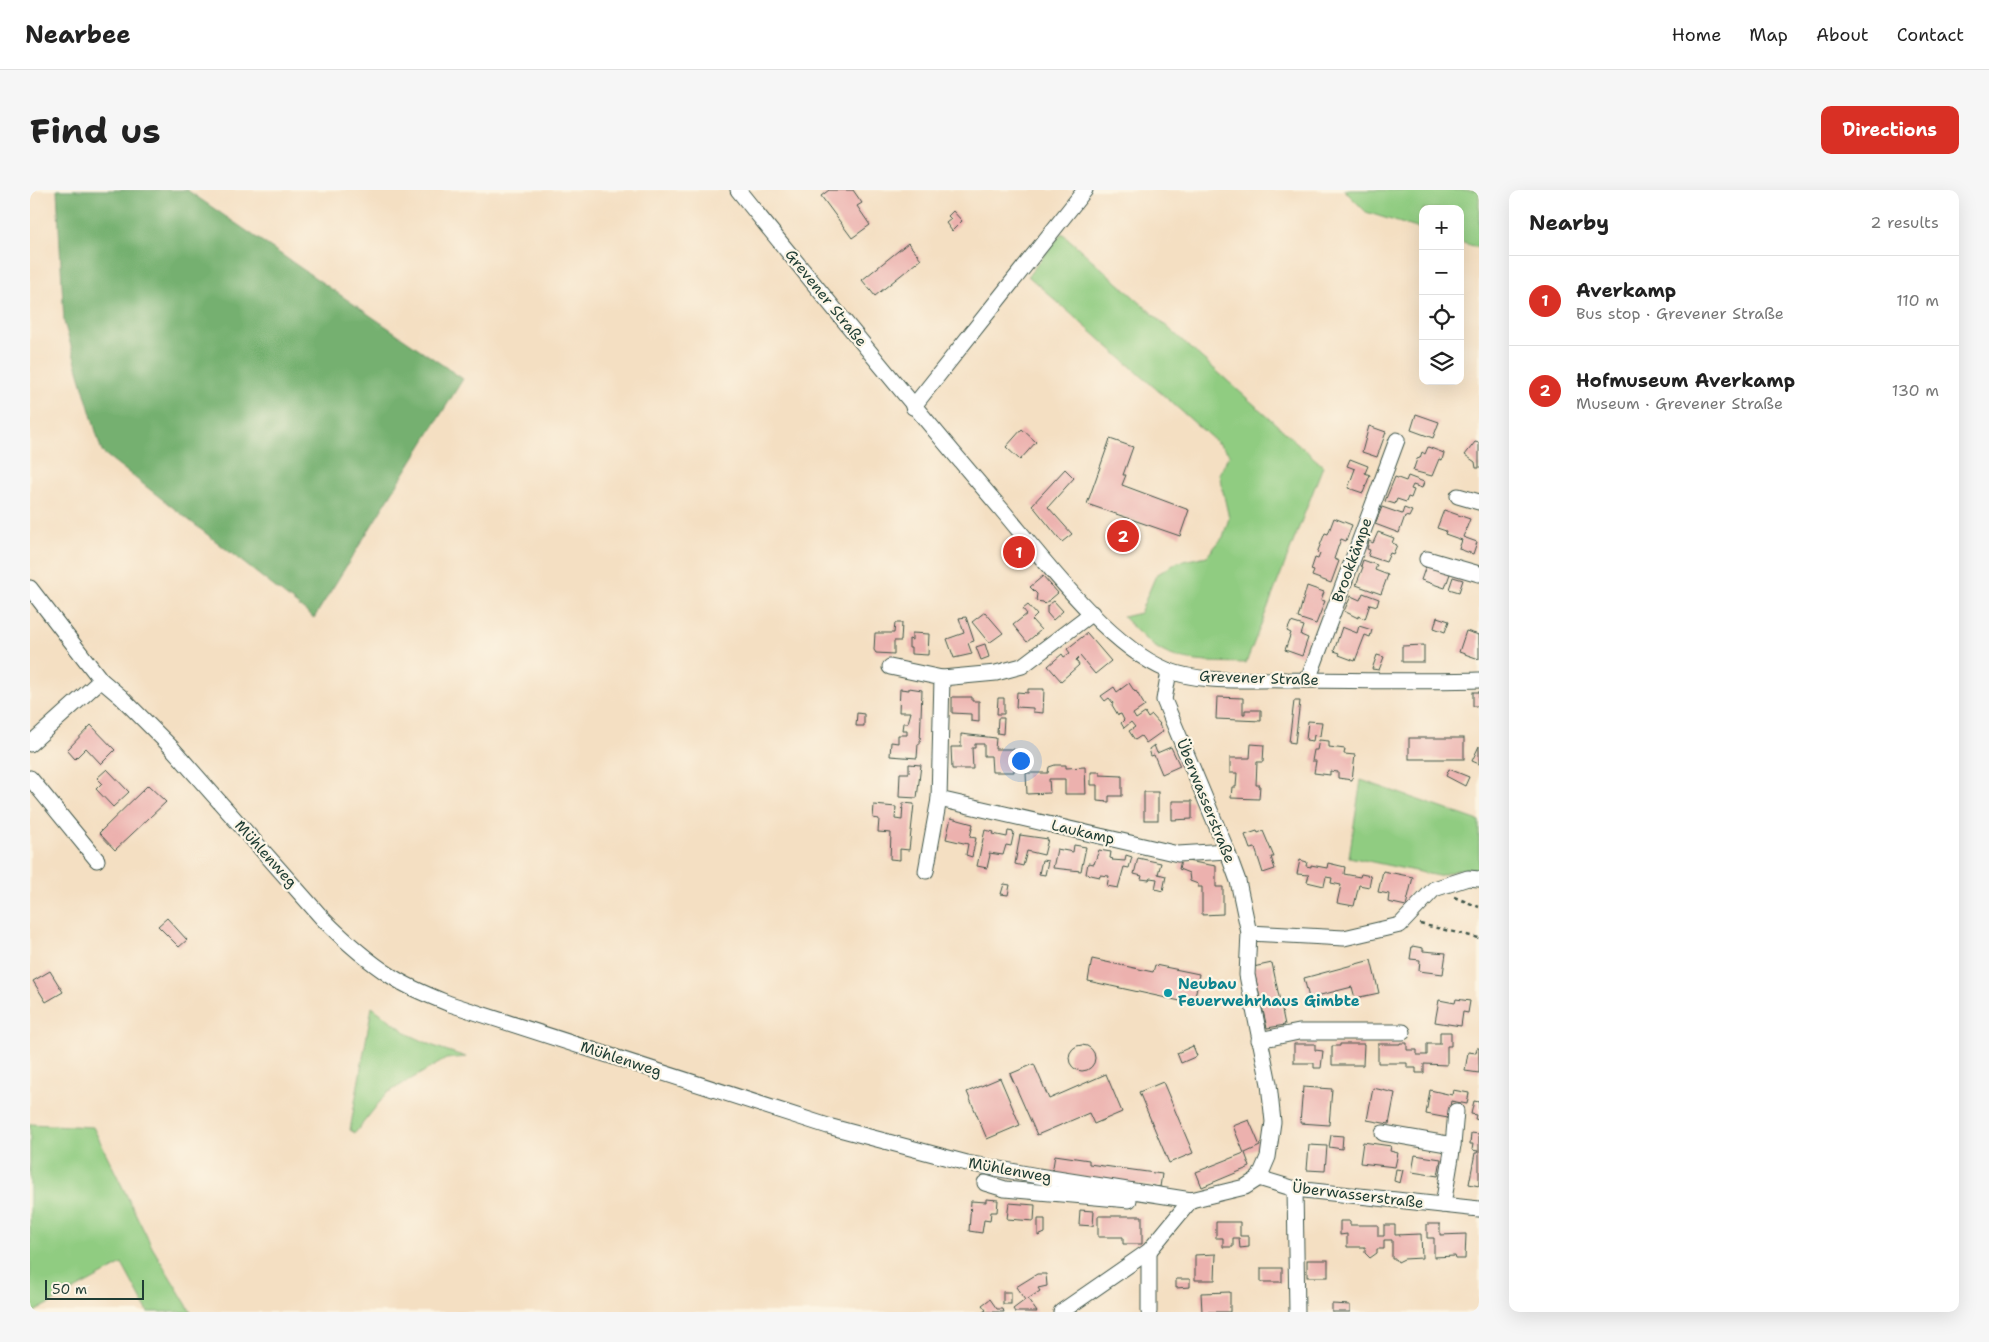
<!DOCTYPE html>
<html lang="en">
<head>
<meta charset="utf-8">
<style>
	body { margin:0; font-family:"Shantell Sans",sans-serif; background:#f6f6f6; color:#222 }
	.controls { position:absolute; right:15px; top:15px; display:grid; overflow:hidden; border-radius:10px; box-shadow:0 5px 20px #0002 }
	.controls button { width:45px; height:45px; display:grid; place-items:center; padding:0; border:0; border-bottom:1px solid #e0e0e0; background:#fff; color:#222; font:25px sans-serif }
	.scale { position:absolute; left:15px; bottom:12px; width:99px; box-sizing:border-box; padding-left:5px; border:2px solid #1f3d34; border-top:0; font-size:14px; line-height:18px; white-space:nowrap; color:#1f3d34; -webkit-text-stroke:4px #fcf5e5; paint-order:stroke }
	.you { position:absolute; left:990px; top:570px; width:18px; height:18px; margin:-12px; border:4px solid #fff; border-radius:50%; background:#1a73e8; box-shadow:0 0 0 8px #1a73e833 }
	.badge { display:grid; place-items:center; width:32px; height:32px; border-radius:50%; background:#d93025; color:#fff; font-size:16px; font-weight:700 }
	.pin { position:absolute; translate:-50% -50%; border:2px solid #fff; box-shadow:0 1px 5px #0006 }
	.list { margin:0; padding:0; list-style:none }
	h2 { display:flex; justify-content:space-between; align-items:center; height:65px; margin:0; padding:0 20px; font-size:21px }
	h2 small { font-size:16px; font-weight:400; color:#767676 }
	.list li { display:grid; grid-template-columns:32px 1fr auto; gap:15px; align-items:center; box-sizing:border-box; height:90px; padding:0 20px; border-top:1px solid #e0e0e0 }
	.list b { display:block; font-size:19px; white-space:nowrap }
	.list p { margin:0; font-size:16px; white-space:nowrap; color:#767676 }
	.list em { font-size:16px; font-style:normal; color:#767676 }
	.icon { flex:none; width:28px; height:28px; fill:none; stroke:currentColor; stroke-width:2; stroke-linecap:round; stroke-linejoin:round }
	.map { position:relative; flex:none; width:1449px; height:1122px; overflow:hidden; border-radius:10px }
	header { display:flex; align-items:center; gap:30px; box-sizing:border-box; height:70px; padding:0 25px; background:#fff; border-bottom:1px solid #e0e0e0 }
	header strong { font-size:24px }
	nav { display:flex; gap:28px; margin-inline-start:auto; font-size:18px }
	.intro { display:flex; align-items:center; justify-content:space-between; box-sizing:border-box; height:120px; padding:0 30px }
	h1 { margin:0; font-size:35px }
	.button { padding:12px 22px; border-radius:10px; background:#d93025; color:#fff; font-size:18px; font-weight:700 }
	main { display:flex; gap:30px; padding:0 30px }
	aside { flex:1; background:#fff; border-radius:10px; box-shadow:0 5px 20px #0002 }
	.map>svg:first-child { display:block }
	.green { fill:#90cc81; stroke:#58845a }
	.forest { fill:#74b06f; stroke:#4a7652 }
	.building { fill:#ecb1ae }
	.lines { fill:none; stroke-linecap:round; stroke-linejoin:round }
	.minor-casing { stroke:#3f5549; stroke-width:17 }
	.path { stroke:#3f5549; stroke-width:2.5; stroke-dasharray:4 4; stroke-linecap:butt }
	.minor { stroke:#fff; stroke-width:15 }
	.culture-dot { fill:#0f9aa8; stroke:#fcf5e5; stroke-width:2 }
	.labels { text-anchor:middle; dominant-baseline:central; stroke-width:4.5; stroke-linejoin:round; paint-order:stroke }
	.street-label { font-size:15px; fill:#1f3d34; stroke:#fcf5e5 }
	.culture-label { font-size:15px; font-weight:bold; fill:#0d838f; stroke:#fcf5e5; text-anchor:start }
</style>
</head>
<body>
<header>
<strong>Nearbee</strong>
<nav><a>Home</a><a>Map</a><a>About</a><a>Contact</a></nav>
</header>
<div class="intro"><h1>Find us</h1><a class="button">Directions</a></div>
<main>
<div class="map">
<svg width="1449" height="1122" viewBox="0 0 1449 1122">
	<rect width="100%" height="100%" fill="#fcf5e5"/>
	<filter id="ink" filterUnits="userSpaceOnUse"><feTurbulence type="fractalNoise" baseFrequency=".02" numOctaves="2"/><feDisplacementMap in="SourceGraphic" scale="10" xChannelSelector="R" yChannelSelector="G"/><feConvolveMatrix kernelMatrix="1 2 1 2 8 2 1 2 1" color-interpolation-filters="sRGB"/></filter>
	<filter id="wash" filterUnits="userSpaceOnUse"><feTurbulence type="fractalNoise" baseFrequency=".0096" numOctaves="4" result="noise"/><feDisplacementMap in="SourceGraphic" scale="20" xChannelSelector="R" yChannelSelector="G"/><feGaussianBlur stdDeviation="1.12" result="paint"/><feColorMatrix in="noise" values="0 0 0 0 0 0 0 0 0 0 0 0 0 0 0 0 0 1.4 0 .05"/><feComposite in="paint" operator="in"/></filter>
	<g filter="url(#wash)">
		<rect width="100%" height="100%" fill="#f4dfc2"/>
		<g class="green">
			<path d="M1314,0H1449V58L1430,52V19H1393V40L1336,22Z"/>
			<path d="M1032,43L1293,276L1216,473C1190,472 1162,474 1138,464C1121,457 1106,440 1093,427L1110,423L1126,385L1148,372L1177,366L1193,347L1199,328L1189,284L1200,264L998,86Z"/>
			<path d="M1331,590L1449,631V679H1431L1408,686L1319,667Z"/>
			<path d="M342,817L380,845L406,857L436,867L416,869L357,903L325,943L320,940Z"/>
			<path d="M0,934L63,937L122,1057L161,1122H118L92,1074L4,1122H0Z"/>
		</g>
		<path class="forest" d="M27,0H157L433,189L284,428L72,262L34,132Z"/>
		<g id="blocks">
			<g class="building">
				<path d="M799,0H823L832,13L827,16L840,35L822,48L791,6Z"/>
				<path d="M923,21L932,31L922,41L916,33L921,29L918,26Z"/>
				<path d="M878,53L891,69L845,106L832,90Z"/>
				<path d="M1386,224L1409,232L1403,248L1381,240Z"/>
				<path d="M1339,236L1356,242L1347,267L1332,262Z"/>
				<path d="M992,239L1006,252L990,270L976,257Z"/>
				<path d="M1080,249L1103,257L1093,285H1096L1092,295L1159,320L1150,346L1057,314Z"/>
				<path d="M1445,252L1449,253V278H1446L1445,272L1435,265Z"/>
				<path d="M1398,257L1414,263L1412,270L1409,269L1402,286L1383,281L1387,269L1390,268L1392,262L1395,264Z"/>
				<path d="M1320,269L1338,276L1335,283L1340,285L1333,303L1318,298L1325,279L1317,276Z"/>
				<path d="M1035,279L1044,288L1018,317L1042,344L1032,352L1002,315Z"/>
				<path d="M1378,286L1394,292L1392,298L1383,295L1381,299L1384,300L1381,308L1378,307L1376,312L1367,309L1365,314L1355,311L1365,287L1376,291Z"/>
				<path d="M1352,317L1372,324L1374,318L1382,321L1379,327L1375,326L1369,343L1345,334Z"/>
				<path d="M1414,320L1440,329L1433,347L1447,352L1443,364L1429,359L1432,350L1415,344L1416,341L1407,338Z"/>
				<path d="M1304,328L1322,335L1316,351L1311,349L1308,357L1304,369L1309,371L1301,393L1282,386L1284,381L1281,380L1285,368L1288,369L1290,364L1287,363L1295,343L1298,344Z"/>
				<path d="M1348,342L1364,348L1362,353L1367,355L1363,364L1360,363L1356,372L1338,366L1340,360L1337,359L1339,351L1343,353Z"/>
				<path d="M1333,370L1347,375L1345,380L1358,385L1351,404L1326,395L1333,377L1331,376Z"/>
				<path d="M1397,373L1421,381L1415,398L1391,390Z"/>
				<path d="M1013,386L1028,403L1015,414L1013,412L1006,411L1007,404L1000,397Z"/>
				<path d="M1423,387L1433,390L1429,402L1419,399Z"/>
				<path d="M1277,396L1294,402L1291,410L1295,411L1286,434L1268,428Z"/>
				<path d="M1333,403L1349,409L1347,416L1340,414L1335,429L1328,426V428L1314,421L1321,406L1330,410Z"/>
				<path d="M1024,411L1033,421L1023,430L1017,423V416Z"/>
				<path d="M998,415L1007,425L1002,430L1011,440L997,452L983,435L997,424L993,419Z"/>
				<path d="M955,422L973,443L959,453L942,432Z"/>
				<path d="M936,427L944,451L938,453L942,464L924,468L917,449L934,443L929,428Z"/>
				<path d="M1407,427L1419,431L1415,442L1404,438Z"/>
				<path d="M1261,432L1274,436L1271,445L1278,448L1272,466L1255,460L1261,443L1257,441Z"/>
				<path d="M865,433H872L871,451H864V464L846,463L844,460L845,443H864Z"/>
				<path d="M1329,436L1342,440L1340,447L1335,445L1325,471L1309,465L1310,463L1304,461L1312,437L1327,443Z"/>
				<path d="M1436,441L1449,445V469L1429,462Z"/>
				<path d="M882,443L899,444L898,465L881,464V458H879V449L882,450Z"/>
				<path d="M1057,443L1081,471L1065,484L1050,466L1046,470L1049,475L1031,491L1018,476L1032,464L1034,467L1040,463L1037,459Z"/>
				<path d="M955,454L959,467L951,470L946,457Z"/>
				<path d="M1394,455V472H1372V456Z"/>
				<path d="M1347,465L1354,467L1349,480L1342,479Z"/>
				<path d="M1099,493L1105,502L1106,501L1115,516L1103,524L1106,529L1115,523L1118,528L1122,525L1130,534L1129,535L1133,541L1116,553L1111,546L1105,550L1099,541L1105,537L1101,532L1094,538L1091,533L1094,530L1091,524L1088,525L1082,515L1083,513L1079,508L1075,511L1071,506L1084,497L1087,502Z"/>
				<path d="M879,498L892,500L890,554H888L887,568L860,566L861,552L868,553V545H877V540H872L873,533H878L881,522H869L870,499L879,500Z"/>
				<path d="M998,499H1014L1013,523L1003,522V518L986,517L987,502L998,503Z"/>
				<rect x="1443" y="502" width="6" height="14"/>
				<path d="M922,507H942V511H949V532L941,531V524L922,523Z"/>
				<path d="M1187,507L1213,508V524H1215V520H1231V531L1186,529Z"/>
				<path d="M968,508H974V524H967Z"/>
				<path d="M1264,511H1270L1265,553L1259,552Z"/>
				<path d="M827,523L834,524V536H826Z"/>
				<path d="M968,528H974L973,544L967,543Z"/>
				<path d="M1278,531L1292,532L1290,546L1284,545L1283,551L1276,550Z"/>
				<path d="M61,535L85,560L71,574L56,558L45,569L37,560Z"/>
				<path d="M931,544L966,548L965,559H984V582H962L961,566H954V554H945V558H942L943,579H922L921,557H931Z"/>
				<rect x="1379" y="548" width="55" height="21"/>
				<path d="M1289,550L1299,551V557L1315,559L1314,564L1325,565L1322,590L1308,588V582L1300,581V585L1284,583L1286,571H1282L1284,560H1287Z"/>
				<path d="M1221,554L1234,555L1233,572H1227L1226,595H1230L1229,609L1201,608L1202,597H1206L1207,583H1200V568H1220Z"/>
				<path d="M1124,555L1127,563L1141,557L1150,576L1132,584L1124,565L1121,566L1119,559Z"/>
				<path d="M1449,556V574L1442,571Z"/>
				<path d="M879,574L891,575L887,608L869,607L870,583H879Z"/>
				<path d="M1025,575H1036V578L1055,577L1056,604H1035V589H1019L1020,603L997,604L996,583H1018L1019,577Z"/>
				<path d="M77,579L99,602L83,617L66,599L72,593L67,588Z"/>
				<path d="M1419,579L1439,587L1435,596L1416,586Z"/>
				<path d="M1061,582H1070V585L1092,586V606H1079V612L1067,611V595H1061Z"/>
				<path d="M118,595L136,612L85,660L69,643Z"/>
				<rect x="1114" y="602" width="14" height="28"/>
				<path d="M1142,611H1162V629L1142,630Z"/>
				<path d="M873,613L884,614L879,660L870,659V670L860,669L861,643L848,642L849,629L843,628L844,615L866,617L865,629L872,630Z"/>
				<path d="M921,628L943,634L940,647L946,648L942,667L936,665L938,654L916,649Z"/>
				<path d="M955,640L964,642L963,644L977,647L978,641L984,642L981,656L976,655L973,665L959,663L960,665L957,678L947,676Z"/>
				<path d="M1227,641L1228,643L1233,641L1244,667H1241L1245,679L1233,683L1225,658L1220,659L1215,645Z"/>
				<path d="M990,645L1018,649L1014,665L997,661L993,676L985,674Z"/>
				<path d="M1044,655L1056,657L1051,681L1023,678L1027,659L1043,662Z"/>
				<path d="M1069,660L1081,662L1080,668L1083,669L1082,670L1095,671L1096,665L1102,667L1099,678L1094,677L1088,698L1077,696L1079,686L1070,685V687L1056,684L1058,673L1064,674Z"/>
				<path d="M1108,668L1131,673L1128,684L1136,686L1133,701L1125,699L1127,689L1120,688L1119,690L1111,689L1112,686L1104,684Z"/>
				<path d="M1012,670L1018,671L1015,685L1009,684Z"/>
				<path d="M1151,670L1186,676V697H1193V724L1172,725V697H1168V694L1160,691L1159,683L1149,679Z"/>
				<path d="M1270,670L1277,672L1276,676L1281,677V675L1297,678L1298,673L1315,677L1314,684L1330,687L1331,684L1341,686L1339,697L1329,695L1324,716L1307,713L1311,695L1301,693L1302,688L1296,687L1294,696L1277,692L1279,685L1267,684Z"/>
				<path d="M1353,681L1383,687L1376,716L1358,712L1359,704L1348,702Z"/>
				<path d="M974,694L980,695L978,705L971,704Z"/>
				<path d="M137,728L157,750L149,757L128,736Z"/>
				<path d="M1382,756L1393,758V761L1416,763L1413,784L1389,781L1390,770L1380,769Z"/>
				<path d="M1062,769L1123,782L1125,775L1169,784L1164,814L1058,791Z"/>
				<path d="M1341,770L1349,803L1325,808L1322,797L1279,808L1274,788Z"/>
				<path d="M1242,773L1255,835L1237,838L1223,777Z"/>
				<path d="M20,781L33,802L16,812L3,791Z"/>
				<path d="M1426,809L1440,811L1438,823L1433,822L1431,836L1405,832L1409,810L1425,813Z"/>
				<path d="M1410,842H1421V856H1417V875L1394,874V883H1386V878H1377V873H1348V854H1370V853H1377V860H1387V865H1397V854H1410Z"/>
				<path d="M1264,854H1285V860L1293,861L1291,878H1284V873H1264Z"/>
				<path d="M1310,854H1334L1333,875H1302V856H1310Z"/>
				<circle cx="1052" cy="868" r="13"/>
				<path d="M1163,856L1167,866L1151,873L1147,863Z"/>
				<path d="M1447,858H1449V883L1435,881L1438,862L1446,863Z"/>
				<path d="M1004,874L1019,909L1076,884L1092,922L1064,934L1059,923L1007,945L980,884Z"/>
				<path d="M970,888L990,935L957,949L937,902Z"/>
				<path d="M1133,892L1163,963L1139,973L1109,902Z"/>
				<path d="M1273,897L1302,899L1299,935L1270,933Z"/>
				<path d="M1343,898L1365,903L1359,934L1337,930Z"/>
				<path d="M1400,900L1422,905L1423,900L1439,903L1437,914L1421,911L1418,928L1396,924Z"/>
				<path d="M1444,911L1449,912V930L1445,929L1446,925L1441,924Z"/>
				<path d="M1219,930L1230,956L1215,963L1220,977L1172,997L1166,982L1214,963L1203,936Z"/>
				<path d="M1441,943L1449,944V996L1439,994L1445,963H1447L1448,961L1442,960L1443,954H1440Z"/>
				<path d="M1301,945L1313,946L1312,959L1299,957Z"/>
				<path d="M1333,952L1361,956L1360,961L1368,963L1365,977L1330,973Z"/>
				<path d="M1279,955L1297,956L1295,981L1277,980Z"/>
				<path d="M1025,965L1059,970V974L1132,984L1130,997L1022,983Z"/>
				<path d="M1385,965L1411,969L1408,986L1382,982Z"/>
				<path d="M1366,979L1373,980L1370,993L1364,991Z"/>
				<path d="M956,1009L968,1010L967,1022H961L960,1031L954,1030L952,1043L939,1041L941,1011L956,1012Z"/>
				<path d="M979,1013L1005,1015L1004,1031L977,1029Z"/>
				<path d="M1050,1020L1064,1021L1063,1036L1049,1035Z"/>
				<path d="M1068,1026H1112V1054H1093V1047H1068Z"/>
				<path d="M1008,1029H1015V1043L1008,1046Z"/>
				<path d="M1310,1031H1320V1035H1348V1046H1354V1035H1365V1045L1391,1044L1392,1068L1374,1069L1368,1072L1366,1069H1362V1050H1354V1059H1347V1063L1340,1068L1335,1063V1057H1317V1044L1310,1045Z"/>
				<path d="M1186,1032H1210V1046H1219V1057L1210,1058L1209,1048H1203V1057H1193V1048H1186Z"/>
				<path d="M1397,1034H1410V1045L1436,1044L1435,1069H1426L1425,1066L1404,1067V1048H1397Z"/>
				<path d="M1186,1064L1185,1090H1165V1065Z"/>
				<rect x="1277" y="1070" width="21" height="17"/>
				<rect x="1231" y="1078" width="21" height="14"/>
				<path d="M1007,1084H1016L1017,1096L1008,1098L1010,1101L998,1109L1007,1122H985L983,1119L995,1110L986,1097Z"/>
				<path d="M1146,1089H1160V1097L1146,1098Z"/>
				<rect x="973" y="1102" width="8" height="12"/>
				<path d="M1200,1102V1122H1172L1171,1103Z"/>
				<path d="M960,1109L967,1119H973L974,1122H953L956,1120L952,1115Z"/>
				<path d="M1302,1114L1320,1115V1122H1302Z"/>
			</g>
		</g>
	</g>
	<g filter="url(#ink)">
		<use href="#blocks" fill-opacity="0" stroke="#3f5549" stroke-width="1"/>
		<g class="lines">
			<defs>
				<g id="minor">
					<path d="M708,0C795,108 882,215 972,320C1013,369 1078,456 1137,480C1173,494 1218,489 1256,490C1320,490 1385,492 1449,490"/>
					<path d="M883,217L1055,0"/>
					<path d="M1428,306L1449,312"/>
					<path d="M1397,369L1449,384"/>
					<path d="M0,398L71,490L91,507L141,557L293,729C314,750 336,770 361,786C379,798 400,806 420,814L798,936L937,973L1008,986L1161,1010L1215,997L1229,988"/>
					<path d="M1062,423L992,476L966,483L912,488L909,609L1148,664L1197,661"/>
					<path d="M860,477L912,488"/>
					<path d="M1139,481L1134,510L1197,661L1208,691L1219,743L1217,785L1239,894L1243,932L1238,967L1229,988"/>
					<path d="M1278,490L1367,250"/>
					<path d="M0,554L71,490"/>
					<path d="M0,588L67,670"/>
					<path d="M896,681L909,609"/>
					<path d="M1219,743L1314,748L1370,735L1404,699L1438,688L1449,689"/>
					<path d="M1229,850L1269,842H1373"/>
					<path d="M1353,943L1423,955L1413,1015"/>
					<path d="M1423,955L1426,921"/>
					<path d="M1229,988L1265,999L1449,1019"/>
					<path d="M955,993L975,999L1099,1010"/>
					<path d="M1265,999L1267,1122"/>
					<path d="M1031,1122L1119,1061L1161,1010"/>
					<path d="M1119,1122V1061"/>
				</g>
			</defs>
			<use href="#minor" class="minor-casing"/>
			<g class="path">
				<path d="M1424,707L1449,717"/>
				<path d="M1390,734L1449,748"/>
			</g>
			<use href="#minor" class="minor"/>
		</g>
	</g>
	<circle class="culture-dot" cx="1138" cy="803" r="5"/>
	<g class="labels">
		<g class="street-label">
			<text transform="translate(796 108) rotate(51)">Grevener Straße</text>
			<text transform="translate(1322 370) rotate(-70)">Brookkämpe</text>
			<text transform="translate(1229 488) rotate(2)">Grevener Straße</text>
			<text transform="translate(1176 611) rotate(68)">Überwasserstraße</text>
			<text transform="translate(1053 642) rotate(13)">Laukamp</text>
			<text transform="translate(236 664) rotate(48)">Mühlenweg</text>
			<text transform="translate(591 869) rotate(18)">Mühlenweg</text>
			<text transform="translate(980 980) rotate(10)">Mühlenweg</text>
			<text transform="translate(1328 1005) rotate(7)">Überwasserstraße</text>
		</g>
		<g class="culture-label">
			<text x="1148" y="794">Neubau<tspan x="1148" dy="17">Feuerwehrhaus Gimbte</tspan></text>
		</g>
	</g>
</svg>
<div class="controls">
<button>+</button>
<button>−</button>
<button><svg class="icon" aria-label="locate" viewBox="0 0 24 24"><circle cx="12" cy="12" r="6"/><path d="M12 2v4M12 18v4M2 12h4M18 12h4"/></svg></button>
<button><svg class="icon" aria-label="layers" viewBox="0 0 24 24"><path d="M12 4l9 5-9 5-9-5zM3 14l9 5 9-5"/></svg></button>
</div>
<div class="scale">50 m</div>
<div class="you"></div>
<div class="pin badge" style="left:989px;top:362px">1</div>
<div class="pin badge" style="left:1093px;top:346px">2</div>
</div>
<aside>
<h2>Nearby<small>2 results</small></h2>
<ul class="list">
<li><span class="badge">1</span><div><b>Averkamp</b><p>Bus stop · Grevener Straße</p></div><em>110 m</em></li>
<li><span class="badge">2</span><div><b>Hofmuseum Averkamp</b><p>Museum · Grevener Straße</p></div><em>130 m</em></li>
</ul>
</aside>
</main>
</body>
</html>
